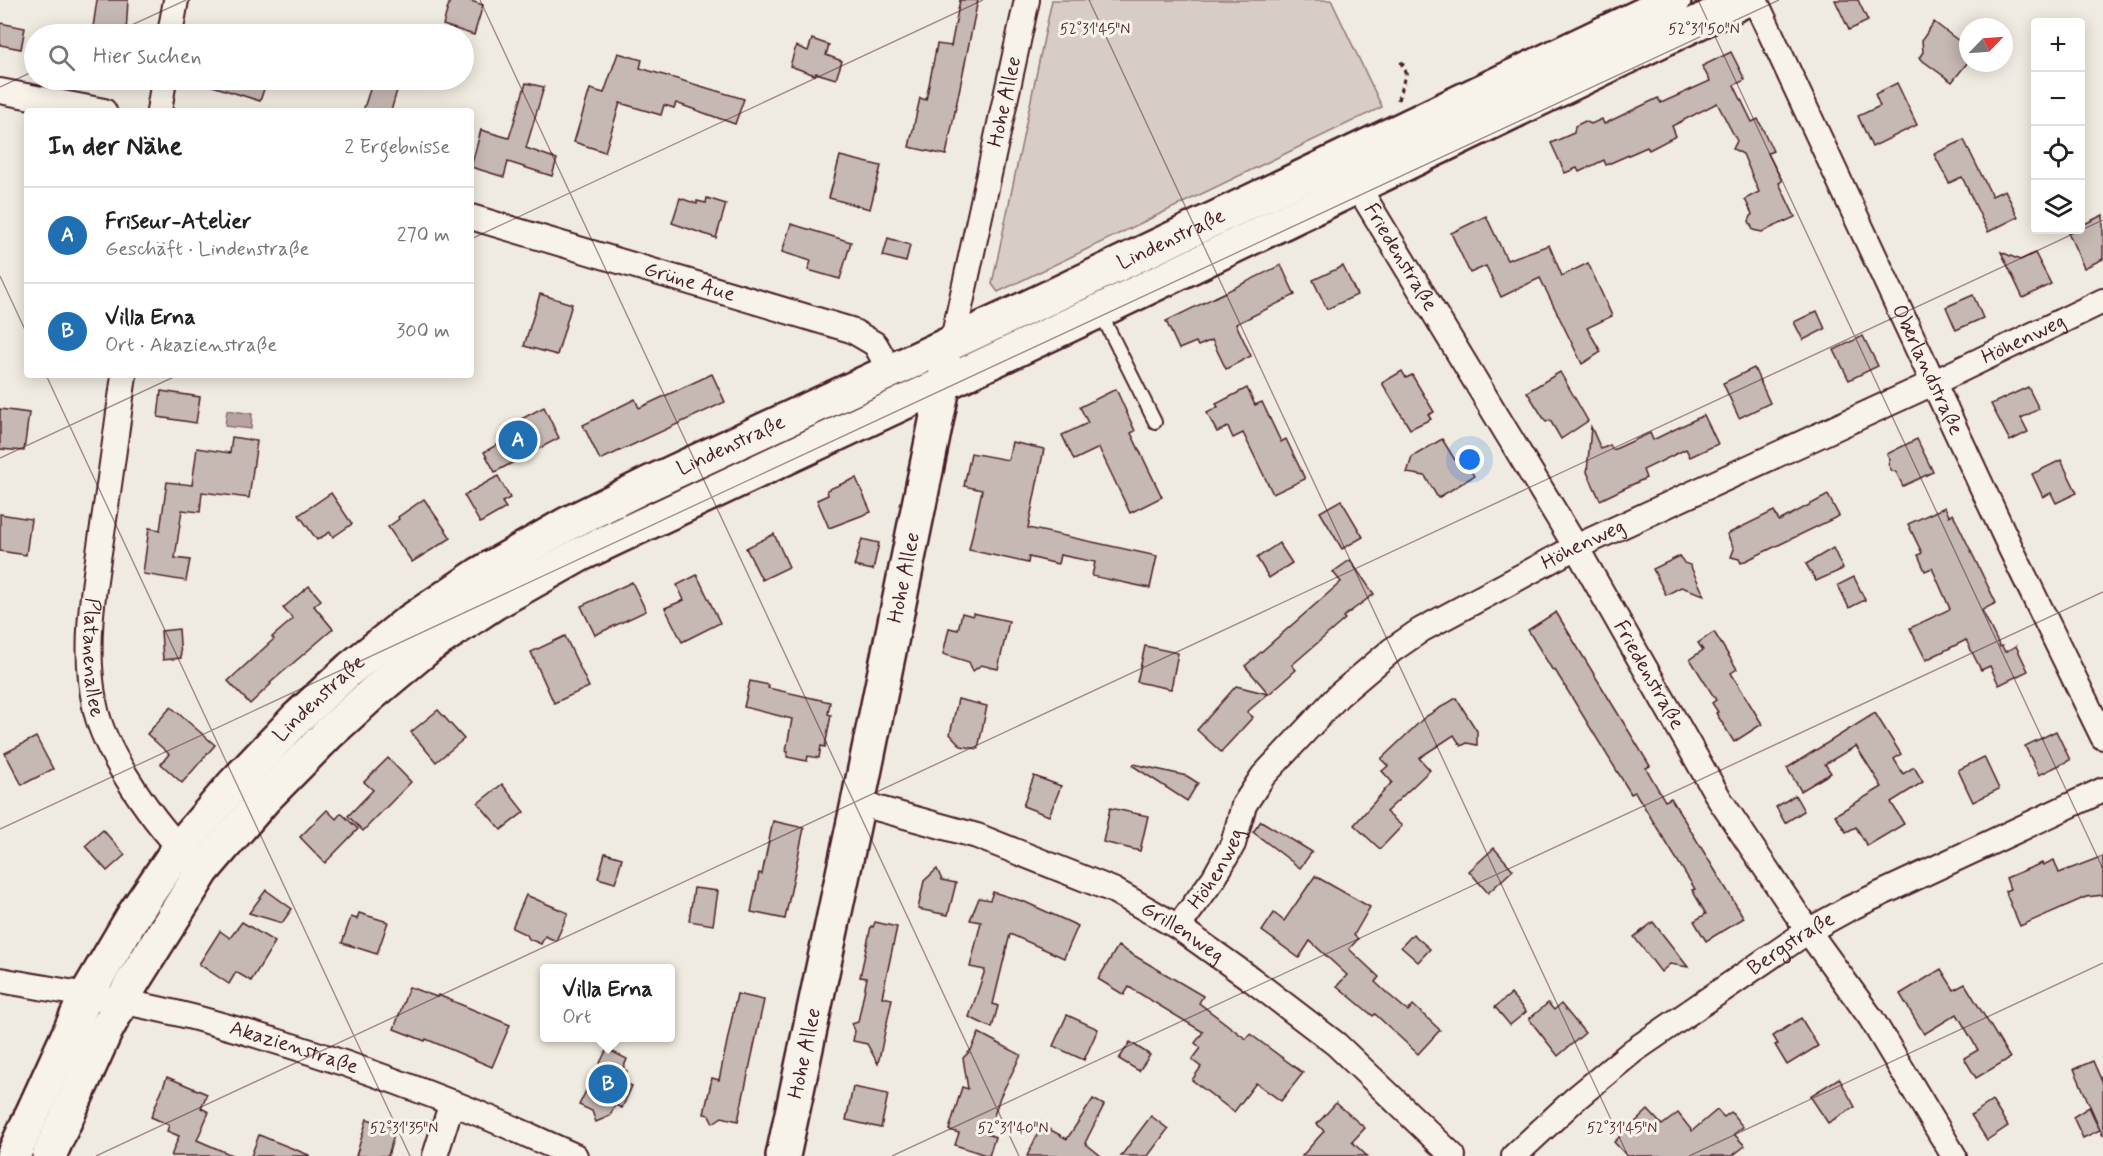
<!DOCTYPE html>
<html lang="de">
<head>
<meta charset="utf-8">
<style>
	body { margin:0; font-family:Mynerve,sans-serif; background:#f6f6f6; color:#222 }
	.controls { position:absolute; right:18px; top:18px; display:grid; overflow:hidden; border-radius:6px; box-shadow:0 3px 15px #0003 }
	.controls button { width:54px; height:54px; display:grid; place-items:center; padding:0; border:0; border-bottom:2px solid #e0e0e0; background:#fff; color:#222; font:30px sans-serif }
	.compass { position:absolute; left:1959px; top:18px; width:54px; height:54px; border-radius:50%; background:#fff; box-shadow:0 3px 15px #0003; rotate:65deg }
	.you { position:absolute; left:1470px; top:460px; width:21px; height:21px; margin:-15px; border:4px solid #fff; border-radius:50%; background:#1a73e8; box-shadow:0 0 0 9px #1a73e833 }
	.badge { display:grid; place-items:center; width:39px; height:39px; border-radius:50%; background:#1f6fb2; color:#fff; font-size:20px; font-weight:700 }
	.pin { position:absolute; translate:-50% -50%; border:3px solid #fff; box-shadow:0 2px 6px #0006 }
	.popup { position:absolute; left:540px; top:964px; width:135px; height:78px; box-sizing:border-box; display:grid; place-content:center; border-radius:6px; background:#fff; filter:drop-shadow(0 2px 4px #0005); font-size:20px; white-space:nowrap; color:#767676 }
	.popup b { font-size:22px; color:#222 }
	.popup::after { content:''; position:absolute; left:50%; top:100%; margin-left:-12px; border:12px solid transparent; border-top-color:#fff }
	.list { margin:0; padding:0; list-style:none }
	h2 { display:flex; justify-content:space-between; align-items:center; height:78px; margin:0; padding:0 24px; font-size:26px }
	h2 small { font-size:20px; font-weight:400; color:#767676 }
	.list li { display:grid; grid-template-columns:39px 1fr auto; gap:18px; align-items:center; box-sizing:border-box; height:96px; padding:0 24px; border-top:2px solid #e0e0e0 }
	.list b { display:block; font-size:22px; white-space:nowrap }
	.list p { margin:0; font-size:20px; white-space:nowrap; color:#767676 }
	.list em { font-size:20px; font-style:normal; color:#767676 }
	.icon { flex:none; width:33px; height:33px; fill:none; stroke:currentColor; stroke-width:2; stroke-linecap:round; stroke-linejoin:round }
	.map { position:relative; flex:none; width:2103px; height:1156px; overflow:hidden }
	.search { position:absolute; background:#fff; box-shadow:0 3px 15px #0003; left:24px; top:24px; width:450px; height:66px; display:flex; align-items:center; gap:15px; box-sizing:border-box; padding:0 21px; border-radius:33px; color:#767676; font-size:22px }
	.panel { position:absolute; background:#fff; box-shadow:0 3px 15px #0003; left:24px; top:108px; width:450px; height:270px; border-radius:6px }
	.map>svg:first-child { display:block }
	.green { fill:#d8cdc6; stroke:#917678; stroke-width:1.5 }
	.water { fill:#b7a4a2; stroke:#8b6f72; stroke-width:1.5 }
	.building { fill:#c6b8b3; stroke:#4a1f2b; stroke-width:1.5 }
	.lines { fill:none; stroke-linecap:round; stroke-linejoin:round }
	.lane-casing { stroke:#4a1f2b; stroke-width:16 }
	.street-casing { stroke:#4a1f2b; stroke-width:28 }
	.secondary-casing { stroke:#4a1f2b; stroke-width:38 }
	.path { stroke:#4a1f2b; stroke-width:4; stroke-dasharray:4.5 4.5; stroke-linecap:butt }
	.lane { stroke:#f7f3e8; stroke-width:12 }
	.street { stroke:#f7f3e8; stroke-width:24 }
	.secondary { stroke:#f7f3e8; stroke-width:33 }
	.ticks { fill:none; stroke:#4a1f2b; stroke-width:1.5; stroke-opacity:0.45 }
	.labels { text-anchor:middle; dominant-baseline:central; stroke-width:6; stroke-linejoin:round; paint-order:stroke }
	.street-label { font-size:21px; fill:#4a1f2b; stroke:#f7f3e8 }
	.ticks-label { font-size:15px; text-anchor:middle; fill:#4a1f2b; stroke:#f7f3e8; stroke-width:6; stroke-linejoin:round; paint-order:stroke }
</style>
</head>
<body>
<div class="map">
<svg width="2103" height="1156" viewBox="0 0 2103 1156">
	<rect width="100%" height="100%" fill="#f0ebe0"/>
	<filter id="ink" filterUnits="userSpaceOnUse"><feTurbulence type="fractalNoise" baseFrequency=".0167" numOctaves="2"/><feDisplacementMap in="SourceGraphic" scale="12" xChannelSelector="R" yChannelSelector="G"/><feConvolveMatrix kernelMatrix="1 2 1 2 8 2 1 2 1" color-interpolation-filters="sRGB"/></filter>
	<g filter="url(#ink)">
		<path class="green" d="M1052,0H1331L1382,107L998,292L992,284Z"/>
		<path class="water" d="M227,410L252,414L251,429L225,426Z"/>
		<g class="building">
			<path d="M97,0H128L126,34H92Z"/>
			<path d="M450,0H468L483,5L474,35L443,25Z"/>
			<path d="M960,0H978L946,155L909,147L920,98L926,100L937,44L951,46Z"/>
			<path d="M1835,0H1858L1868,21L1849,30Z"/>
			<path d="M1934,22L1968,48V62L1952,82L1919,58L1923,52L1922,40Z"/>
			<path d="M0,23L25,28L21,49L0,45Z"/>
			<path d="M812,39L829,45L826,55L842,61L836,79L816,73L815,75L790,66L796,46L808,51Z"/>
			<path d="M1731,52L1745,80L1734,85L1752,122L1758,119L1773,151L1768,153L1782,181L1779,183L1795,217L1762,232L1753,230L1749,221L1752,214L1745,199L1759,192L1743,154L1733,149L1737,141L1717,103L1672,126L1676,136L1649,150L1647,147L1606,165L1604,160L1579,172L1577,168L1565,173L1551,143L1574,133L1575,126L1585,121L1591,124L1602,119L1604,124L1658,98L1661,103L1710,81L1702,66Z"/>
			<path d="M618,53L642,60L640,68L744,99L735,124L676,103L674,108L664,105L661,115L620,103L605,152L574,142L590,89L604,93Z"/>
			<path d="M207,80H267L260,101L206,84Z"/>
			<path d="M373,80L398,87L391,111H363Z"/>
			<path d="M526,83L544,87L526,148L557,159L552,176L508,162L504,177L471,167L481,130L509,138Z"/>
			<path d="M1897,83L1917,125L1872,147L1858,116L1880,106L1875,94Z"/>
			<path d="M1964,140L1992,196L2005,190L2018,217L1988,232L1962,177L1949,183L1934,154Z"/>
			<path d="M840,156L881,166L870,209L829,198Z"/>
			<path d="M680,198L697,204V201L706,203L707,198L726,204L716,238L672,223Z"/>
			<path d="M2103,215V259L2084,268L2068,232L2073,230H2080V226Z"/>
			<path d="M1486,216L1507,260L1549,245L1562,276L1588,263L1612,316L1587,328L1601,352L1582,364L1540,278L1501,297L1486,266L1470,273L1451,233Z"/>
			<path d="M791,224L851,242L840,279L808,270L811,261L782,252Z"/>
			<path d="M888,238L910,245L906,262L883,256Z"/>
			<path d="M2001,252L2020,260L2035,253L2051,284L2023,298Z"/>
			<path d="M1281,265L1295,295L1236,324L1251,356L1226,369L1212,340L1198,346L1196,342L1179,349L1166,321Z"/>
			<path d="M1343,266L1357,295L1327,309L1313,280Z"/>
			<path d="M540,294L572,304L557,355L524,346Z"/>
			<path d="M1973,295L1983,318L1956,330L1946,307Z"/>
			<path d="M1817,311L1825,329L1803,340L1794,322Z"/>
			<path d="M1863,336L1878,366L1849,380L1834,350Z"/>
			<path d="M1754,368L1770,403L1739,418L1723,383Z"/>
			<path d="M1402,371L1406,378L1412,375L1434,412L1428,415L1431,419L1410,429L1382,383Z"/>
			<path d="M1560,372L1588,421L1561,439L1550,420L1546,422L1527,392Z"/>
			<path d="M712,374L725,402L600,460L583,425L635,399L639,408Z"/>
			<path d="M2028,387L2039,409L2021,418L2028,432L2010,441L1991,404Z"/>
			<path d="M1247,388L1255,405L1262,402L1281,442L1286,439L1305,479L1273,494L1243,433L1233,438L1228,427L1217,432L1207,413L1218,407L1216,404Z"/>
			<path d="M1116,389L1135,431L1131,433L1162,497L1130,513L1099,448L1074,460L1062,435L1088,423L1080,407Z"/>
			<path d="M161,391L200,397L196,423L158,417Z"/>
			<path d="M544,407L559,438L495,472L484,452L509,438L504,428Z"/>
			<path d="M0,409L29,413L24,451L0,449Z"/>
			<path d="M1704,415L1718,444L1690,457L1686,449L1643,470L1646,478L1600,500L1587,472L1591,427L1601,449L1610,445L1613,450L1650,433L1653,440Z"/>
			<path d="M232,437L257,441L249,498L202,492L200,512L182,510L175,558L190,560L186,581L143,574L149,528L160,530L167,482L192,485L197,448L230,453Z"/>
			<path d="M1442,439L1455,460L1462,456L1474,476L1438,498L1425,476L1407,473L1412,457Z"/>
			<path d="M1917,439L1933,472L1903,486L1896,472L1892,471L1888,464L1890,459L1887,454Z"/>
			<path d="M1012,442L1044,449L1028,528L1157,556L1150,588L1092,576L1095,562L1060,555L1058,564L1029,557L1028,563L969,550L982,490L964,486L971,453L1008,460Z"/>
			<path d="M2061,460L2077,493L2056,503L2051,493L2043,497L2032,474Z"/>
			<path d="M498,476L510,498L502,502L506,508L480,523L464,495Z"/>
			<path d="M856,478L871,512L829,528L817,500L828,495L827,490Z"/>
			<path d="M331,493L352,524L333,537L330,532L317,540L299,515Z"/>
			<path d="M1828,495L1839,516L1741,563L1739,559L1731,557L1734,549L1727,534L1774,511L1779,521Z"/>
			<path d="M424,499L451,538L412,562L388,527L399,519L398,517Z"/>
			<path d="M1341,500L1363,537L1342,549L1320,512Z"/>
			<path d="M1945,507L1949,516L1953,514L1996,603L1982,610L2000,647L2002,646L2005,652L2016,646L2028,671L1999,685L1990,666L1981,670L1966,640L1926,660L1910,628L1950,609L1932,568L1925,571L1918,555L1922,553L1908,524Z"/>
			<path d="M0,514L31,519L26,555L0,551Z"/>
			<path d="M774,534L789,567L762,580L746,548Z"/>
			<path d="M862,539L879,543L873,570L854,566Z"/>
			<path d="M1279,543L1292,563L1269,578L1257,558Z"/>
			<path d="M1833,548L1843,569L1816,581L1806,564Z"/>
			<path d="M1680,556L1684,563L1690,565L1704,595L1681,587L1666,595L1653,569Z"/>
			<path d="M1350,560L1374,594L1343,617L1345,619L1292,665L1296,670L1269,694L1245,666L1341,582L1333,572Z"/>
			<path d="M697,575L720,623L682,642L665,608L684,600L677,585Z"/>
			<path d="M1854,577L1865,600L1849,608L1838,585Z"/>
			<path d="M632,582L646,611L595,635L581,606Z"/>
			<path d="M309,586L321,600L314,606L333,629L270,683L271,684L250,704L228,681L274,639L272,637L293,619L283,608Z"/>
			<path d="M1556,612L1650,766L1646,768L1665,801L1671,798L1744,918L1706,941L1694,921L1706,914L1692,890L1695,889L1635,792L1631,794L1555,670L1553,671L1528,630Z"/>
			<path d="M962,613L973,616V613L1009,621L998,669L981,665L973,671L969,662L943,654L949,628L958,630Z"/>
			<path d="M179,629L181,658L163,660L161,631Z"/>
			<path d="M1714,632L1737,669L1731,673L1762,724L1734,742L1716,713L1718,712L1712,703L1716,700L1690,659L1703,650L1698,643Z"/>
			<path d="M565,636L589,687L554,703L531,652Z"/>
			<path d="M1145,646L1178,653L1171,689L1137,682Z"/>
			<path d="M750,681L769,685L768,688L830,702L828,714L831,715L825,747L821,746L819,758L808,756L807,761L787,757L788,752L786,751L792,719L744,707Z"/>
			<path d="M1236,686L1268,694L1247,712L1253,717L1221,752L1197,730Z"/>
			<path d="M1456,698L1477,731V745L1467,743L1461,746L1454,735L1419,758L1430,770L1386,812L1402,826L1380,849L1354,825L1392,782L1382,771L1388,766L1381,759L1425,717Z"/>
			<path d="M958,699L987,706L978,749L961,746L950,734Z"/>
			<path d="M171,707L215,745L182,783L161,764L169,754L147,734Z"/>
			<path d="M438,710L464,739L436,762L411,732Z"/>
			<path d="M1875,713L1901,754L1894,759L1903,774L1914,767L1923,782L1891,802L1904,824L1867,846L1856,827L1846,832L1835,815L1882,787L1856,746L1825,764L1831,773L1801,791L1787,768Z"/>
			<path d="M2056,731L2070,760L2039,775L2025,746Z"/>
			<path d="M36,737L53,769L22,785L5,753Z"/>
			<path d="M1984,757L1999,789L1973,802L1958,770Z"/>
			<path d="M388,758L411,782L363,831L348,816L373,790L364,782Z"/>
			<path d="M1134,764L1187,776L1198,783L1187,801L1133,766Z"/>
			<path d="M1034,776L1061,786L1049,816L1023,806Z"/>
			<path d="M502,784L524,812L501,830L478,803Z"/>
			<path d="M1795,795L1804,811L1785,823L1776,807Z"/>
			<path d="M1110,808L1148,816L1140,851L1103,842Z"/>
			<path d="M327,810L336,819L341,813L358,829L325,863L300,837Z"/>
			<path d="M773,821L804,828L785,919L751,912L759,873L762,874Z"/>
			<path d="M1261,821L1312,852L1300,868L1253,832Z"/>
			<path d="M103,830L125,855L107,871L85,846Z"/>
			<path d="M1494,848L1513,870L1488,893L1469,871Z"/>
			<path d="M605,853L622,858L615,883L598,878Z"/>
			<path d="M2103,856V895L2086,897L2020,926L2005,891L2010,889L2006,878L2042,863L2043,865L2054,860L2059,873Z"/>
			<path d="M937,869L942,880L956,883L948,915L918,909L924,881Z"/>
			<path d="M1315,876L1370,907L1354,935L1358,939L1349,949L1379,977L1375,982L1388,994L1408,1011L1413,1005L1440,1030L1418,1054L1375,1014L1373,1016L1337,986L1347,975L1310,941L1299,958L1262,931L1274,913L1284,921Z"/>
			<path d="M694,888L718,891L713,925L689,921Z"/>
			<path d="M266,890L292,909L282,923L249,913Z"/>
			<path d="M993,892L1025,902L1078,926L1064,958L1010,934L993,1004L998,1006L992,1028L969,1017L985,970L970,967L981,922L970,920L979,898L990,900Z"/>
			<path d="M526,895L568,913L556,941L545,936L541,944L529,939L527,935L512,928Z"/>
			<path d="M359,913L388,922L377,954L342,943L351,917L357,919Z"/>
			<path d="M242,922L275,942L251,981L236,972L229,984L199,964L220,931L230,938Z"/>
			<path d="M875,922L897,927L882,997L892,999L878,1064L867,1044L853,1041L855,1031L852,1024L858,1022L867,978L860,977L871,926L873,927Z"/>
			<path d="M1653,922L1688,967L1670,964L1661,972L1634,937Z"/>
			<path d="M1413,934L1430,949L1418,962L1401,947Z"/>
			<path d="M1118,946L1203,996L1199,1003L1246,1039L1250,1034L1303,1073L1281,1101L1256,1083L1234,1112L1192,1080L1201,1067L1192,1060L1201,1048L1195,1043L1203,1032L1129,987L1124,995L1098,979Z"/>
			<path d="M1941,969L1954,990L1965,984L2010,1058L1976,1078L1964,1058L1978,1050L1957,1014L1924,1034L1900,994Z"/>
			<path d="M409,987L437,997L438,995L510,1025L492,1067L426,1039L425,1041L394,1029Z"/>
			<path d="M737,994L764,1000L738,1121L722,1117L713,1123L709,1115L704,1114L712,1078L719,1080Z"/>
			<path d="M1511,994L1526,1012L1510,1025L1495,1007Z"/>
			<path d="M1548,1003L1554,1010L1561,1004L1585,1033L1558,1056L1529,1019Z"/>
			<path d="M1067,1015L1098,1029L1084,1060L1053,1046Z"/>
			<path d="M1801,1018L1818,1046L1787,1065L1775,1045L1778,1044L1773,1036Z"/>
			<path d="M979,1033L1021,1055L1000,1097L988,1134L995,1137L989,1156L955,1145L959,1133L949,1130L962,1087L968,1089L963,1058L971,1050Z"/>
			<path d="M1130,1042L1150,1055L1139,1071L1119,1059Z"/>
			<path d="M607,1049L627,1059L623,1069L627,1071L622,1082L632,1086L622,1108L615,1105L610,1116L596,1122L592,1111L579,1105Z"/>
			<path d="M2093,1061L2103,1084V1136L2074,1069Z"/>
			<path d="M167,1077L207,1094L201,1108L209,1112L197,1140L234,1156H171L179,1136L167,1131L169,1125L151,1117Z"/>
			<path d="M1839,1078L1855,1107L1828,1123L1810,1096Z"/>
			<path d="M853,1087L888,1094L881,1128L846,1120Z"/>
			<path d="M1093,1099L1104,1105L1085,1143L1101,1156H1027L1042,1125L1067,1139Z"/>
			<path d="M1992,1101L2008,1126L1987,1140L1971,1115Z"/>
			<path d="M1336,1103L1365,1128L1352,1142L1367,1156H1302L1324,1131L1317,1124Z"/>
			<path d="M2089,1107L2100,1130L2083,1138L2073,1117Z"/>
			<path d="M1648,1110L1662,1125L1678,1113L1692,1131L1717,1110L1724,1117L1731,1112L1743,1127L1734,1134L1745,1146L1732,1156H1627L1614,1142Z"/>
			<path d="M1151,1116L1168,1129L1148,1156H1121Z"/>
			<path d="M367,1119L396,1128L388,1156H356Z"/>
			<path d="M259,1135L309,1155V1156H251Z"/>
		</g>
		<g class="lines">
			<defs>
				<path id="lane" d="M1100,312L1155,422"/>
				<g id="street">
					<path id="s1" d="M1755,0L2011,549L2103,737"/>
					<path d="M170,34L176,0"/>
					<path d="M0,91L104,111"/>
					<path d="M159,111L164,80"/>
					<path id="s2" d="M1358,187L1576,547L1720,800L1808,931L1871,1018L1954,1156"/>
					<path id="s3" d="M471,217L851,330L875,344L890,370"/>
					<path id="s4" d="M952,344L1027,0"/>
					<path id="s5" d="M124,375C117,428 110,481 102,533C93,591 83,648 95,706C104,753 156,826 191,859"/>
					<path id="s6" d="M858,803L977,836L1113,890L1178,927L1251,979L1336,1044L1453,1156"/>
					<path id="s7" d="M1178,927L1214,878L1233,844L1244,805L1263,776L1339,695L1392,650L1421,630L1576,547L1933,383L2103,301"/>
					<path id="s8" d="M0,980C71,993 144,1003 214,1023C294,1045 373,1072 450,1102C492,1118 534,1138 575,1156"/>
					<path d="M435,1156L452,1102"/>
					<path id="s9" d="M1514,1156L1575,1099L1633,1051L1808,931L1848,909L2103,790"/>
				</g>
				<g id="secondary">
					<path id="s10" d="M13,1156L86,996L135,913L179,848L233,785L297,718L351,668L406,624L480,574L567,524L648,484L1048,298L1674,0"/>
					<path d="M49,1156L106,1030L132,983L203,870L264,799L329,733L373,693L428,647L494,603L581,554L1099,311L1745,0"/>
					<path id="s11" d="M783,1156L858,803L947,368"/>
				</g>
			</defs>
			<use href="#lane" class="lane-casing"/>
			<use href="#street" class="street-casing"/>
			<use href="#secondary" class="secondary-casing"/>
			<path class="path" d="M1398,100L1406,74L1400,58"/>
			<use href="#lane" class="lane"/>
			<use href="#street" class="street"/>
			<use href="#secondary" class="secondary"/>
		</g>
	</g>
	<path class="ticks" d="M480,0L1019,1156M1089,0L1628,1156M1698,0L2103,869M112,34L186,0M0,87L34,71M471,239L983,0M0,276L27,334M46,375L410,1156M0,458L178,375M0,829L1779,0M96,1156L2103,220M892,1156L2103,592M1689,1156L2103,963"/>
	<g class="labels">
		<g class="street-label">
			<text stroke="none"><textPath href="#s4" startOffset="248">Hohe Allee</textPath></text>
			<text stroke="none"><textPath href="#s10" startOffset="1528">Lindenstraße</textPath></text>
			<text stroke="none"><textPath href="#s2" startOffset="82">Friedenstraße</textPath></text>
			<text stroke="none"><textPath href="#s3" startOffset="228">Grüne Aue</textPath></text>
			<text stroke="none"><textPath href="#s7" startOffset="1060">Höhenweg</textPath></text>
			<text stroke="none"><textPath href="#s1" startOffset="408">Oberlandstraße</textPath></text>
			<text stroke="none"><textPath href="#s10" startOffset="1042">Lindenstraße</textPath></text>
			<text stroke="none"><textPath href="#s7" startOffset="574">Höhenweg</textPath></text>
			<text stroke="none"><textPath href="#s11" startOffset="591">Hohe Allee</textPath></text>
			<text stroke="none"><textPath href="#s5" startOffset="285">Platanenallee</textPath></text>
			<text stroke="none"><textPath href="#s2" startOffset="568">Friedenstraße</textPath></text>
			<text stroke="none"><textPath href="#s10" startOffset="556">Lindenstraße</textPath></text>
			<text stroke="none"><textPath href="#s7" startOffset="70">Höhenweg</textPath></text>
			<text stroke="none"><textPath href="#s6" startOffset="351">Grillenweg</textPath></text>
			<text stroke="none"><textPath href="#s9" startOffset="350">Bergstraße</textPath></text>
			<text stroke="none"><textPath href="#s8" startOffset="302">Akazienstraße</textPath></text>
			<text stroke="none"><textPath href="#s11" startOffset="105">Hohe Allee</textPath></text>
		</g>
	</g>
	<g class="ticks-label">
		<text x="1095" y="34">52°31'45"N</text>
		<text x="1704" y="34">52°31'50"N</text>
		<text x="404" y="1133">52°31'35"N</text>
		<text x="1013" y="1133">52°31'40"N</text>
		<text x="1622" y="1133">52°31'45"N</text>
	</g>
</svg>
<div class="controls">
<button>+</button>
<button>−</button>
<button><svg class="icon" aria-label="locate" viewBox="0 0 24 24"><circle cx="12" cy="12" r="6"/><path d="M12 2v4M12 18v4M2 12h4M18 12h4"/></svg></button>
<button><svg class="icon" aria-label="layers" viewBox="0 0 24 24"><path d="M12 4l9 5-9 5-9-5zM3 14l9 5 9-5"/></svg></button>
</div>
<svg class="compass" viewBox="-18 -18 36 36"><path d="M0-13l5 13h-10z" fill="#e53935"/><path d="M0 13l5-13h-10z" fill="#767676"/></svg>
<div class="you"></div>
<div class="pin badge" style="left:518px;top:440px">A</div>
<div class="pin badge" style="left:608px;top:1084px">B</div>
<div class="popup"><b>Villa Erna</b>Ort</div>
<div class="search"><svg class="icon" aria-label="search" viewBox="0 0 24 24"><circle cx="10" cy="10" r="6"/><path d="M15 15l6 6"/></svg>Hier suchen</div>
<section class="panel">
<h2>In der Nähe<small>2 Ergebnisse</small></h2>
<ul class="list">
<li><span class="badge">A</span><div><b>Friseur-Atelier</b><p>Geschäft · Lindenstraße</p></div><em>270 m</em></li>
<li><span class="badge">B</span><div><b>Villa Erna</b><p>Ort · Akazienstraße</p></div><em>300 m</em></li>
</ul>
</section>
</div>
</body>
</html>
